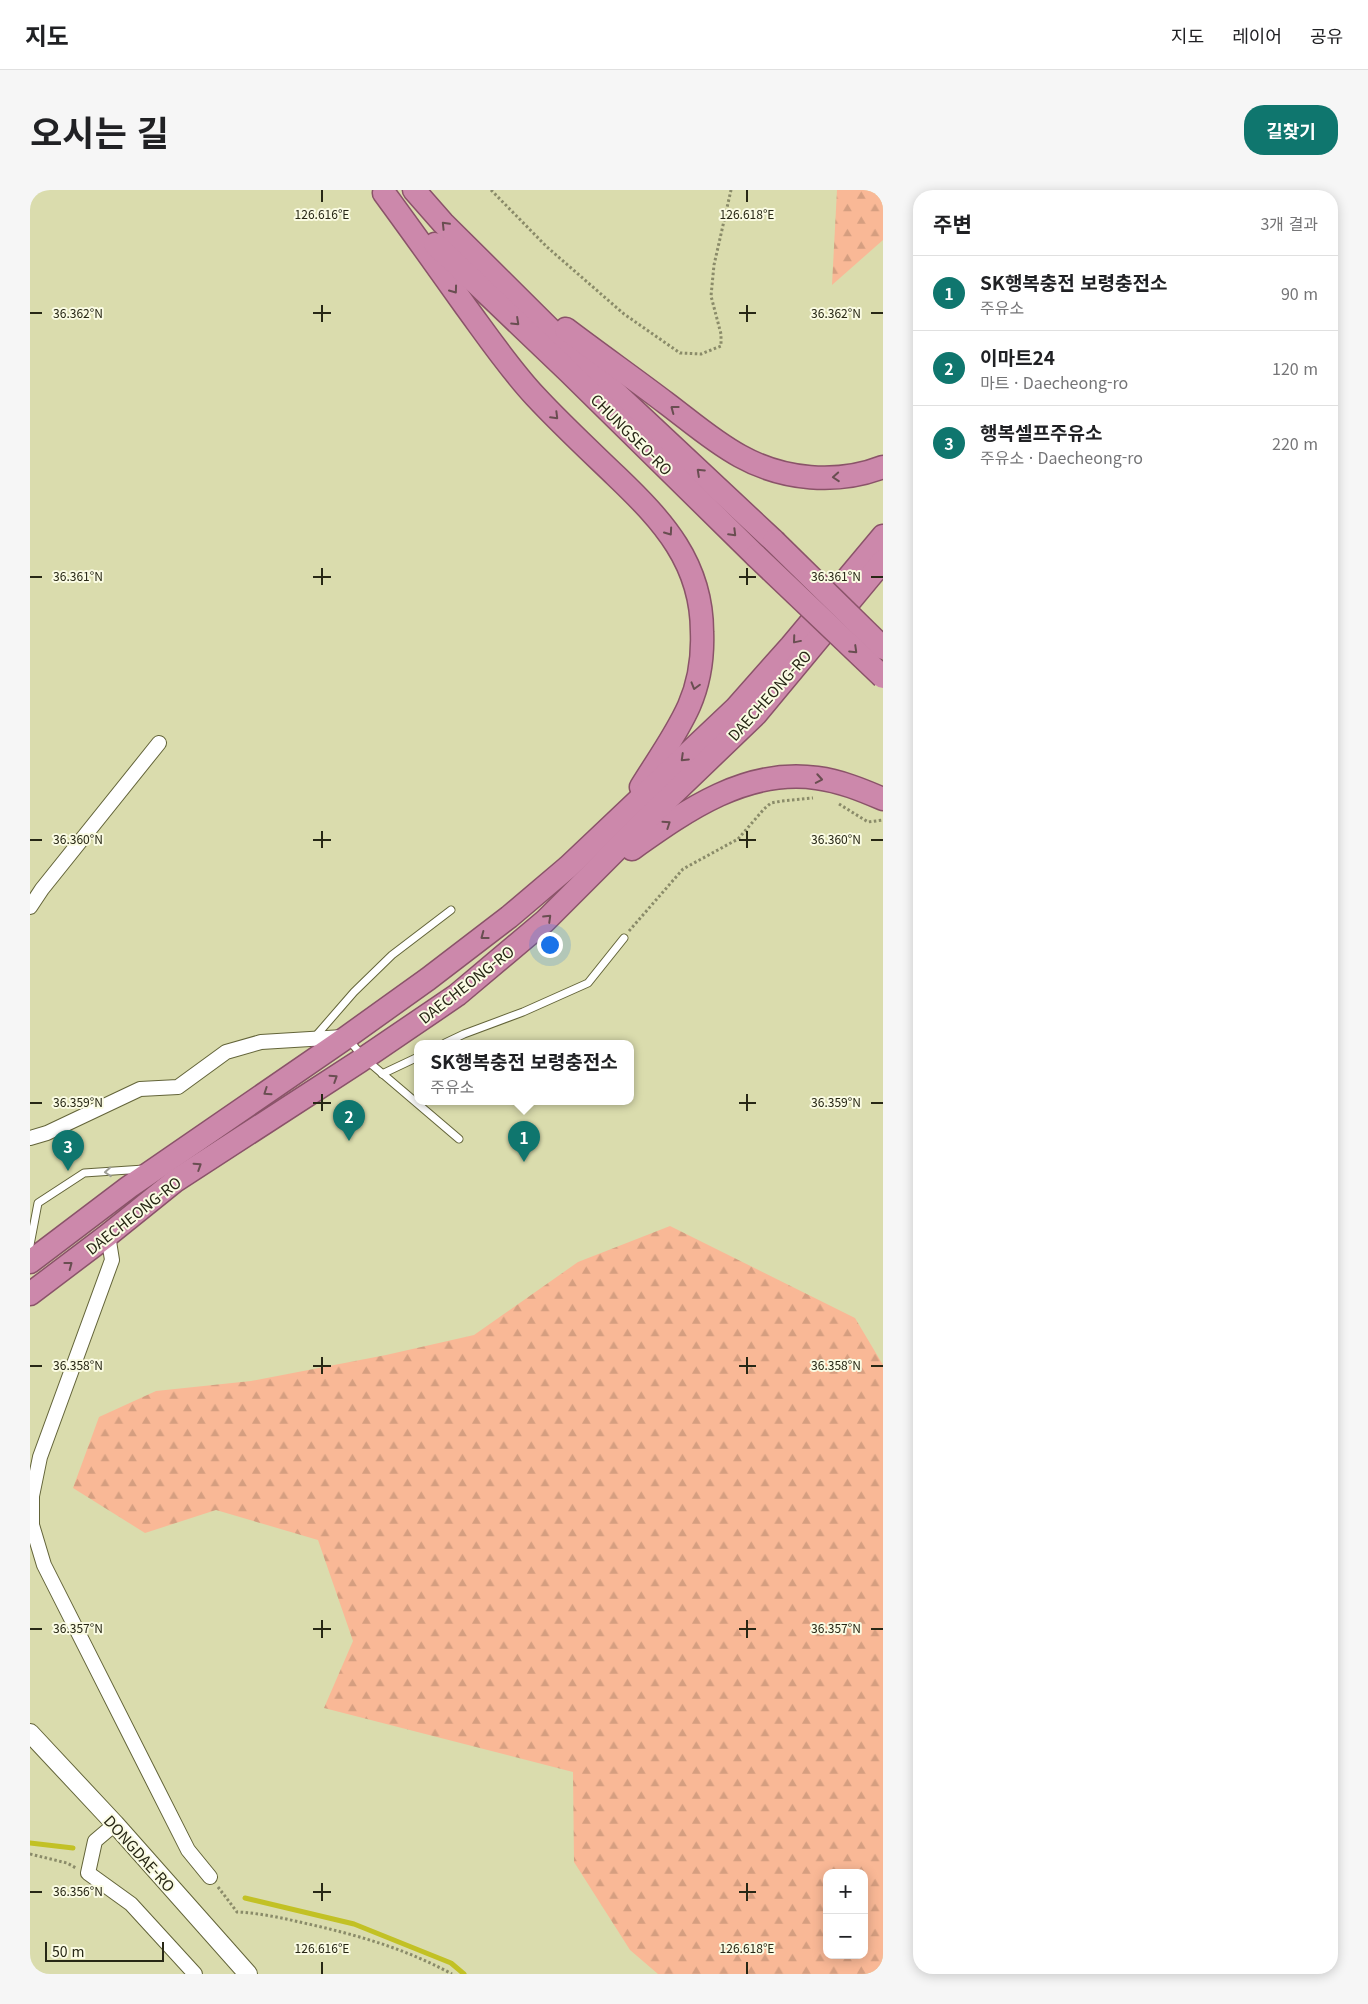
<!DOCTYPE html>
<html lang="ko">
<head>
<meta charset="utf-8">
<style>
	body { margin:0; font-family:Georgia,"Noto Sans KR",serif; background:#f6f6f6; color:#202124 }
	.controls { position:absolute; right:15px; bottom:15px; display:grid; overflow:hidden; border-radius:10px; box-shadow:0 2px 12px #0003 }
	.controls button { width:45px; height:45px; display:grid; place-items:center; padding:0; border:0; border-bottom:1px solid #e0e0e0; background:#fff; color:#202124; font:25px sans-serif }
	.scale { position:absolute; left:15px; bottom:12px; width:119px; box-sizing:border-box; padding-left:5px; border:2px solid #272715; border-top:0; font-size:14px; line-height:18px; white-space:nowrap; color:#272715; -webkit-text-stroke:4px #fafbe3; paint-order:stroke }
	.you { position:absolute; left:519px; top:754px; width:18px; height:18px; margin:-12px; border:4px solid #fff; border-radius:50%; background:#1a73e8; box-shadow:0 0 0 8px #1a73e833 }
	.badge { display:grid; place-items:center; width:32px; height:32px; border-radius:50%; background:#0f766e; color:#fff; font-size:16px; font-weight:700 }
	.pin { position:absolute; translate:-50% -41px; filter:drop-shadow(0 1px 2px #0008) }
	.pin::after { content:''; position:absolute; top:26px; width:18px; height:15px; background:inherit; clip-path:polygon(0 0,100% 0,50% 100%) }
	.popup { position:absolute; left:384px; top:850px; width:220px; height:65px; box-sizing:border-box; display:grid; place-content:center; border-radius:10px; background:#fff; filter:drop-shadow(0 1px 4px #0005); font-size:16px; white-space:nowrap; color:#757577 }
	.popup b { font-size:19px; color:#202124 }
	.popup::after { content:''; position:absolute; left:50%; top:100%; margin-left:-10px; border:10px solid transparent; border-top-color:#fff }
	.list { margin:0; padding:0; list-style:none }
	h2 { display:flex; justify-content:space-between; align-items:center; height:65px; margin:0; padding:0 20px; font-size:21px }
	h2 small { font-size:16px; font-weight:400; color:#757577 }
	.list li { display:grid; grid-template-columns:32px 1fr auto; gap:15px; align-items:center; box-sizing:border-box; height:75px; padding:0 20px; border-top:1px solid #e0e0e0 }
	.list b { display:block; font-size:19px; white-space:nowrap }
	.list p { margin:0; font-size:16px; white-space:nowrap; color:#757577 }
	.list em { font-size:16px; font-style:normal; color:#757577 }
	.map { position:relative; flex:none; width:853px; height:1784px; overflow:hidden; border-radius:20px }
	header { display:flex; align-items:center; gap:30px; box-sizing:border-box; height:70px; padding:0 25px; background:#fff; border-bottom:1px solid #e0e0e0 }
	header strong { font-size:24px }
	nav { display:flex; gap:28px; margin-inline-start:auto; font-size:18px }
	.intro { display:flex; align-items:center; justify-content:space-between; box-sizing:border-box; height:120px; padding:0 30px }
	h1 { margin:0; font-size:35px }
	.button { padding:12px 22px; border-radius:20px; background:#0f766e; color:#fff; font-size:18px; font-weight:700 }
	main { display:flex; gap:30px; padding:0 30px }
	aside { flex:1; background:#fff; border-radius:20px; box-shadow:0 2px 12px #0003 }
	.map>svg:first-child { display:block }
	.forest { fill:url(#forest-firs); fill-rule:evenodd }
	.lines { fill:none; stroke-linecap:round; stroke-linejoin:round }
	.stream { stroke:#c2c125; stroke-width:5 }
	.service-casing { stroke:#636439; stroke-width:9 }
	.minor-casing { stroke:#636439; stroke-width:16 }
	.tertiary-casing { stroke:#636439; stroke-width:20 }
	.trunk-casing { stroke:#8a5369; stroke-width:25 }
	.path { stroke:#8a8b69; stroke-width:3; stroke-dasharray:2.5 2.5; stroke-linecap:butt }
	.service { stroke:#fff; stroke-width:7 }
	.minor { stroke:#fff; stroke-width:14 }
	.tertiary { stroke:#fff; stroke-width:18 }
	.trunk { stroke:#cc88ab; stroke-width:22 }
	.trunk-bridge-casing { stroke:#8a5369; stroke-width:25; stroke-linecap:butt }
	.trunk-bridge { stroke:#cc88ab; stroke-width:22 }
	.oneway { stroke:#694e51 }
	.oneway2 { stroke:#9e9e96 }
	.ticks { fill:none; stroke:#272715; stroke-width:2 }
	.labels { text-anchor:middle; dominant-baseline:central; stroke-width:4; stroke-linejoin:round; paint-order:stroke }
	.street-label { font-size:15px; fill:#272715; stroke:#fafbe3 }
	.ticks-label { font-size:12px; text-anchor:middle; fill:#272715; stroke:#fafbe3; stroke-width:4; stroke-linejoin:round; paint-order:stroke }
</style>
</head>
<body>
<header>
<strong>지도</strong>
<nav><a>지도</a><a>레이어</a><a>공유</a></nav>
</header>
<div class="intro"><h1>오시는 길</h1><a class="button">길찾기</a></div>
<main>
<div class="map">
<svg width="853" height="1784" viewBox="0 0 853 1784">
	<defs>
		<pattern id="forest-firs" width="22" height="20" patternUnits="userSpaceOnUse" patternTransform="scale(1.25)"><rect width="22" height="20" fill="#f9b896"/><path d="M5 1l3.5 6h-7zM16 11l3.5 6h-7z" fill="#d59e80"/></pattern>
	</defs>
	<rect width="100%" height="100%" fill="#dadcad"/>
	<g class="forest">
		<path d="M807,0H853V50L802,95Z"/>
		<path d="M640,1036L825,1128L853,1175V1784H628L600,1760L544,1672L543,1582L294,1518L323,1451L288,1350L186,1320L115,1343L43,1298L69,1227L126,1201L221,1191L356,1165L444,1145L548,1072ZM797,1683H834V1765H797Z"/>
	</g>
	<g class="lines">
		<g class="stream">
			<path d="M0,1653L43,1658"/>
			<path d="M215,1708L324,1734L421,1773L434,1784"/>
		</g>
		<defs>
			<g id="service">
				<path d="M284,848L324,802L362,765L421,720"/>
				<path d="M319,850L334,868L429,949"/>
				<path d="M415,853L434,844L493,822L558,793L594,748"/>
				<path d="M352,884L388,867"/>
				<path d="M0,1055L8,1013L54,983L114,979"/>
			</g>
			<g id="minor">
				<path d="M0,717L12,699L129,553"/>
				<path d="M0,948L17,943L110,899L148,897L196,862L231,852L313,847"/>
				<path d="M78,1045L82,1070L10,1267L2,1306V1335L14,1375L158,1660L180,1687"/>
				<path d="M85,1634L65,1651L58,1683L101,1714L165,1784"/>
			</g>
			<path id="tertiary" d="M0,1543L85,1634L218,1784"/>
			<g id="trunk">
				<path d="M384,0L413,33L557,176L744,351"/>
				<path d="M354,3C382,41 409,79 436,117C458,147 479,178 505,206C531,234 559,260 586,286C633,331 672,373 672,442C673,467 669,493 659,516C646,545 627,571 611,597"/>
				<path d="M405,54L538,181L726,366"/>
				<path d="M536,139C569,164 603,188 636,213C660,231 684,252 710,266C753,290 807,295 853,277"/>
				<path d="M602,659C657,620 716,578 787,588C810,591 832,600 853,609"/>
				<path d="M0,1072L99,997L317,847L398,789L479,727L538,677L706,518L761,456L853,346"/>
				<path d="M0,1104L78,1045L145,991L330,871L427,805L515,731L619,627L726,524L853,371"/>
			</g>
		</defs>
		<use href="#service" class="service-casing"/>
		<use href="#minor" class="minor-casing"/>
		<use href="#tertiary" class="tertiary-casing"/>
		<use href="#trunk" class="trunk-casing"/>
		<g class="path">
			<path d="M461,0L517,57L594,124L650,163L671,164L691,156V144L681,106L684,75L701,0"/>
			<path d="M809,614L838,632L853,630"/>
			<path d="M599,741L653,679L708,649L734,619L741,613L752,611L783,608"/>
			<path d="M0,1664L37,1673L46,1678"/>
			<path d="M188,1697L207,1722C230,1723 252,1728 274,1733C327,1745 374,1758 422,1784"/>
		</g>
		<use href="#service" class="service"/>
		<use href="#minor" class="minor"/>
		<use href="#tertiary" class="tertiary"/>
		<use href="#trunk" class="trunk"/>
		<defs>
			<g id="trunk-bridge">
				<path d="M744,351L853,458"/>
				<path d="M726,366L853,487"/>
			</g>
		</defs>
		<use href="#trunk-bridge" class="trunk-bridge-casing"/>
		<use href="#trunk-bridge" class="trunk-bridge"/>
	</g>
	<defs><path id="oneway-chevron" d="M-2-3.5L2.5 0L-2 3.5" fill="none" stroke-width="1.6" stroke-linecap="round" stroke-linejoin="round" transform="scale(1.25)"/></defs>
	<g class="oneway">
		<use href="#oneway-chevron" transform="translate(415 35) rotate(-134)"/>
		<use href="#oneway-chevron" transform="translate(424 100) rotate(54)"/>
		<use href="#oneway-chevron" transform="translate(486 132) rotate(43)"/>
		<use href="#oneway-chevron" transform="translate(644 219) rotate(-143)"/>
		<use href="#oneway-chevron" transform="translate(525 226) rotate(45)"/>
		<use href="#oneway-chevron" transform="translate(670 282) rotate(-137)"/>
		<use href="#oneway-chevron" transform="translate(806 287) rotate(176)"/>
		<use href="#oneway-chevron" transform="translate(639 342) rotate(55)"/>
		<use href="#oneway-chevron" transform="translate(703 343) rotate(45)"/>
		<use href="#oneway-chevron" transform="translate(766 450) rotate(130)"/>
		<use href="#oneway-chevron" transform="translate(824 460) rotate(44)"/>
		<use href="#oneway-chevron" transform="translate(665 496) rotate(106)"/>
		<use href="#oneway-chevron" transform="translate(654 568) rotate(136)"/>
		<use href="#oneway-chevron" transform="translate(789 589) rotate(10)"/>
		<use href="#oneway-chevron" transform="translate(637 634) rotate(-34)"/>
		<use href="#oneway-chevron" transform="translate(518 728) rotate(-44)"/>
		<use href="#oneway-chevron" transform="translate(454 746) rotate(143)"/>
		<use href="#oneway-chevron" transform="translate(304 888) rotate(-33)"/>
		<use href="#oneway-chevron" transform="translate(237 902) rotate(146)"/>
		<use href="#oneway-chevron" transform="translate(168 976) rotate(-33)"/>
		<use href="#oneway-chevron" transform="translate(39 1075) rotate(-37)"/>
	</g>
	<use class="oneway2" href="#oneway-chevron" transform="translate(78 982) rotate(176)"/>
	<path class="ticks" d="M292,0V12M717,0V12M292,115V132M717,115V132M0,123H12M283,123H301M709,123H726M841,123H853M292,378V395M717,378V395M0,387H12M283,387H301M709,387H726M841,387H853M292,641V658M717,641V658M0,650H12M283,650H301M709,650H726M841,650H853M292,904V921M717,904V921M0,913H12M283,913H301M709,913H726M841,913H853M292,1167V1184M717,1167V1184M0,1176H12M283,1176H301M709,1176H726M841,1176H853M292,1430V1448M717,1430V1448M0,1439H12M283,1439H301M709,1439H726M841,1439H853M292,1693V1711M717,1693V1711M0,1702H12M283,1702H301M709,1702H726M292,1772V1784M717,1772V1784"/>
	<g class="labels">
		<g class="street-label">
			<text transform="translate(602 244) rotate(45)">CHUNGSEO-RO</text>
			<text transform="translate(739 505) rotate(-48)">DAECHEONG-RO</text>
			<text transform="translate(436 794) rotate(-38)">DAECHEONG-RO</text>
			<text transform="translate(103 1025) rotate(-38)">DAECHEONG-RO</text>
			<text transform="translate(110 1663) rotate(48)">DONGDAE-RO</text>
		</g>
	</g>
	<g class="ticks-label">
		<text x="292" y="29">126.616°E</text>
		<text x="717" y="29">126.618°E</text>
		<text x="48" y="128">36.362°N</text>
		<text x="806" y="128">36.362°N</text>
		<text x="48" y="391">36.361°N</text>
		<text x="806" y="391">36.361°N</text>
		<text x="48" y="654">36.360°N</text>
		<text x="806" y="654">36.360°N</text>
		<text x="48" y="917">36.359°N</text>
		<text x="806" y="917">36.359°N</text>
		<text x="48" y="1180">36.358°N</text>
		<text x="806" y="1180">36.358°N</text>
		<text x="48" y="1443">36.357°N</text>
		<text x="806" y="1443">36.357°N</text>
		<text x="48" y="1706">36.356°N</text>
		<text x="292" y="1763">126.616°E</text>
		<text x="717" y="1763">126.618°E</text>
	</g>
</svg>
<div class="controls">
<button>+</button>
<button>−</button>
</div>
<div class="scale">50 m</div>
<div class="you"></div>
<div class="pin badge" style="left:494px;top:972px">1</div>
<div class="popup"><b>SK행복충전 보령충전소</b>주유소</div>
<div class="pin badge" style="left:319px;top:951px">2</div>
<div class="pin badge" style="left:38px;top:981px">3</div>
</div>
<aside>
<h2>주변<small>3개 결과</small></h2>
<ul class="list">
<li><span class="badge">1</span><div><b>SK행복충전 보령충전소</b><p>주유소</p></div><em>90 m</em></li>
<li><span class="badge">2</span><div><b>이마트24</b><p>마트 · Daecheong-ro</p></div><em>120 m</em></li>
<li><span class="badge">3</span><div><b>행복셀프주유소</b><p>주유소 · Daecheong-ro</p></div><em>220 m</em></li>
</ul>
</aside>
</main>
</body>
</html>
